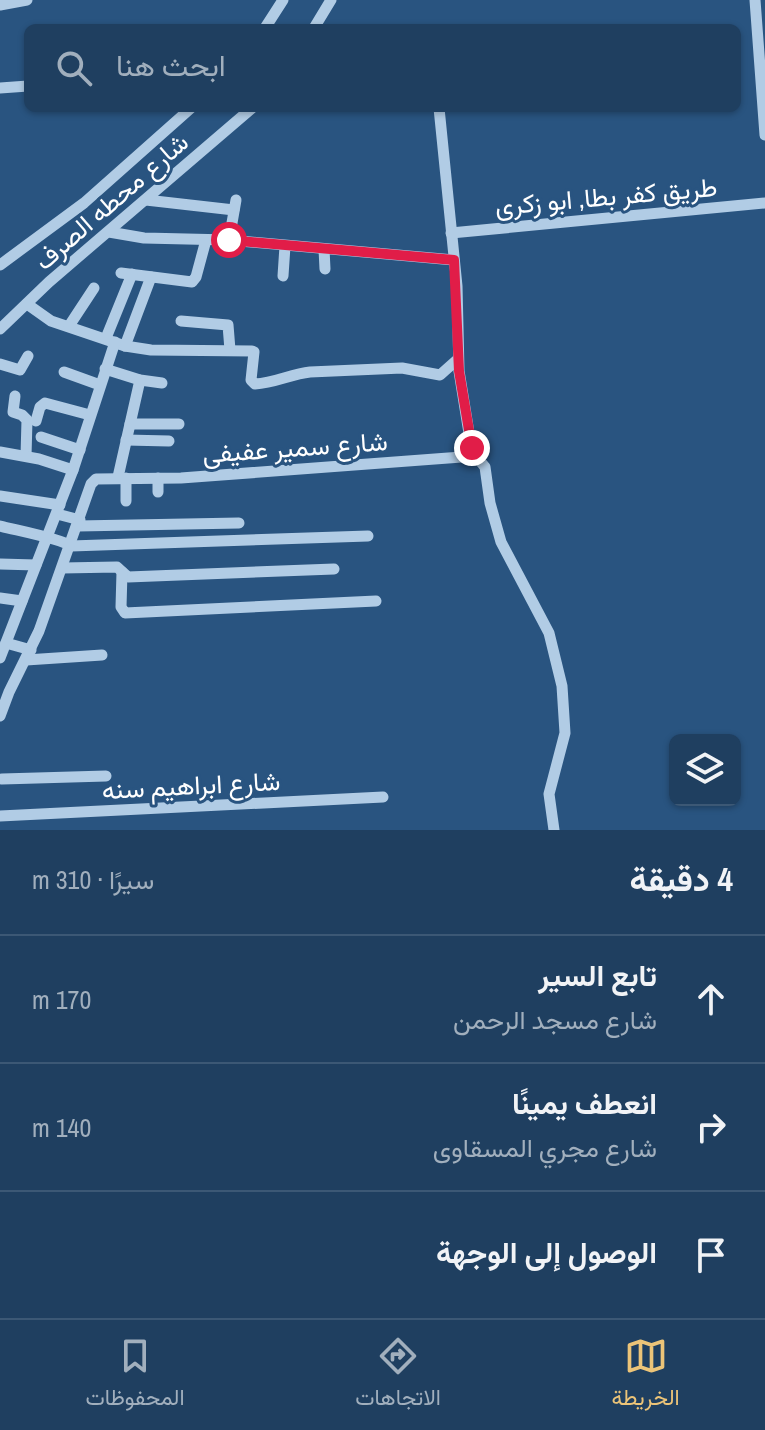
<!DOCTYPE html>
<html lang="ar">
<head>
<meta charset="utf-8">
<style>
	body { margin:0; font-family:"Archivo Narrow",Vazirmatn,sans-serif; background:#2c4a69; color:#f1f3f6; direction:rtl }
	.controls { position:absolute; right:24px; bottom:24px; display:grid; overflow:hidden; border-radius:12px; box-shadow:0 2px 6px #0004 }
	.controls button { width:72px; height:72px; display:grid; place-items:center; padding:0; border:0; border-bottom:2px solid #3c5875; background:#1f3f60; color:#f1f3f6; font:40px sans-serif }
	.stop { position:absolute; width:24px; height:24px; margin:-18px; border:6px solid #e11d48; border-radius:50%; background:#fff }
	.stop.end { background:#e11d48; border-color:#fff; box-shadow:0 2px 8px #0008 }
	.list { margin:0; padding:0; list-style:none }
	h2 { display:flex; justify-content:space-between; align-items:center; height:104px; margin:0; padding:0 32px; font-size:34px }
	h2 small { font-size:26px; font-weight:400; color:#a1afbd }
	.list li { display:grid; grid-template-columns:52px 1fr auto; gap:24px; align-items:center; box-sizing:border-box; height:128px; padding:0 32px; border-top:2px solid #3c5875 }
	.list b { display:block; font-size:30px; white-space:nowrap }
	.list p { margin:0; font-size:26px; white-space:nowrap; color:#a1afbd }
	.list em { font-size:26px; font-style:normal; color:#a1afbd }
	.icon { flex:none; width:44px; height:44px; fill:none; stroke:currentColor; stroke-width:2; stroke-linecap:round; stroke-linejoin:round }
	.map { position:relative; flex:none; width:765px; height:830px; overflow:hidden; direction:ltr }
	.search { position:absolute; background:#1f3f60; box-shadow:0 2px 6px #0004; left:24px; right:24px; top:24px; height:88px; display:flex; align-items:center; gap:20px; box-sizing:border-box; padding:0 28px; border-radius:12px; color:#a1afbd; font-size:30px }
	.sheet { height:488px; background:#1f3f60 }
	nav { display:flex; justify-content:space-around; align-items:center; box-sizing:border-box; height:112px; border-top:2px solid #3c5875; background:#1f3f60; font-size:22px; color:#a1afbd }
	nav a { display:grid; justify-items:center; gap:4px }
	nav .on { color:#ecc478 }
	.map>svg:first-child { display:block }
	.lines { fill:none; stroke-linecap:round; stroke-linejoin:round }
	.minor { stroke:#b1cce5; stroke-width:11 }
	.route { stroke:#e11d48; stroke-width:10 }
	.labels { text-anchor:middle; dominant-baseline:central; stroke-width:6; stroke-linejoin:round; paint-order:stroke }
	.street-label { font-size:26px; fill:#fff; stroke:#295480 }
</style>
</head>
<body>
<div class="map">
<svg width="765" height="830" viewBox="0 0 765 830">
	<rect width="100%" height="100%" fill="#295480"/>
	<g class="lines">
		<g class="minor">
			<path d="M755,0L765,135"/>
			<path d="M0,5L27,0"/>
			<path d="M265,28L283,0"/>
			<path d="M314,28L331,0"/>
			<path d="M0,88L28,86"/>
			<path d="M439,108L457,286L459,371L469,433L474,454L485,467L490,503L501,542L549,633L562,686L565,733L549,794L554,830"/>
			<path d="M146,200L234,210"/>
			<path d="M109,232L144,238L229,240L454,260"/>
			<path d="M451,233L765,203"/>
			<path d="M229,240L236,200"/>
			<path d="M324,249L325,269"/>
			<path d="M0,265L84,203L191,108"/>
			<path d="M121,273L192,282L196,277L206,240"/>
			<path d="M283,276L285,246"/>
			<path d="M27,304L51,321L125,346L151,350L252,351L254,352L251,380L255,384C275,383 291,374 310,372L402,368L440,375L458,359"/>
			<path d="M181,321L228,325L230,350"/>
			<path d="M69,326L94,288"/>
			<path d="M0,329L49,282L252,108"/>
			<path d="M106,338L132,274"/>
			<path d="M125,346L151,277"/>
			<path d="M0,364L20,370L28,356"/>
			<path d="M105,369L140,380L162,383"/>
			<path d="M64,372L100,385"/>
			<path d="M15,396L13,412L22,415L27,420L26,456"/>
			<path d="M36,421L40,407L45,403L90,415"/>
			<path d="M130,424H179"/>
			<path d="M41,437L80,450"/>
			<path d="M126,440L169,441"/>
			<path d="M0,452L39,459L73,470"/>
			<path d="M118,477L140,380"/>
			<path d="M126,478V501"/>
			<path d="M158,478V492"/>
			<path d="M0,496L60,505"/>
			<path d="M57,514L80,520"/>
			<path d="M0,526C15,530 62,539 71,546L368,536"/>
			<path d="M78,526L239,523"/>
			<path d="M0,564L36,565"/>
			<path d="M62,568L117,567L128,577L334,569"/>
			<path d="M122,572L121,607L125,613L376,601"/>
			<path d="M0,598L22,601"/>
			<path d="M6,643L31,650"/>
			<path d="M0,658L73,470L115,342"/>
			<path d="M26,660L102,655"/>
			<path d="M0,716L9,692L39,631L91,484L96,479L181,478L475,456"/>
			<path d="M2,779L106,776"/>
			<path d="M0,816L383,797"/>
		</g>
	</g>
	<g class="lines">
		<path class="route" d="M229,240L454,260L459,371L472,448"/>
	</g>
	<g class="labels">
		<g class="street-label">
			<text transform="translate(606 196) rotate(-5)">طريق كفر بطا, ابو زكرى</text>
			<text transform="translate(111 201) rotate(-41)">شارع محطه الصرف</text>
			<text transform="translate(295 447) rotate(-4)">شارع سمير عفيفى</text>
			<text transform="translate(191 785) rotate(-3)">شارع ابراهيم سنه</text>
		</g>
	</g>
</svg>
<div class="controls">
<button><svg class="icon" aria-label="layers" viewBox="0 0 24 24"><path d="M12 4l9 5-9 5-9-5zM3 14l9 5 9-5"/></svg></button>
</div>
<div class="stop" style="left:229px;top:240px"></div>
<div class="stop end" style="left:472px;top:448px"></div>
<div class="search"><svg class="icon" aria-label="search" viewBox="0 0 24 24"><circle cx="10" cy="10" r="6"/><path d="M15 15l6 6"/></svg>ابحث هنا</div>
</div>
<section class="sheet">
<h2>4 دقيقة<small>سيرًا · 310 m</small></h2>
<ul class="list">
<li><svg class="icon" aria-label="ahead" viewBox="0 0 24 24"><path d="M12 20V5M6 11l6-6 6 6"/></svg><div><b>تابع السير</b><p>شارع مسجد الرحمن</p></div><em>170 m</em></li>
<li><svg class="icon" aria-label="right" viewBox="0 0 24 24"><path d="M7 20v-9h11M14 6l5 5-5 5"/></svg><div><b>انعطف يمينًا</b><p>شارع مجري المسقاوى</p></div><em>140 m</em></li>
<li><svg class="icon" aria-label="arrive" viewBox="0 0 24 24"><path d="M6 21V4h12l-3 4 3 4H6"/></svg><div><b>الوصول إلى الوجهة</b></div></li>
</ul>
</section>
<nav>
<a class="on"><svg class="icon" aria-label="map" viewBox="0 0 24 24"><path d="M3 6l6-2 6 2 6-2v14l-6 2-6-2-6 2zM9 4v14M15 6v14"/></svg>الخريطة</a>
<a><svg class="icon" aria-label="directions" viewBox="0 0 24 24"><path d="M12 3l9 9-9 9-9-9zM9 14v-3h6M13 9l2 2-2 2"/></svg>الاتجاهات</a>
<a><svg class="icon" aria-label="saved" viewBox="0 0 24 24"><path d="M7 4h10v16l-5-4-5 4z"/></svg>المحفوظات</a>
</nav>
</body>
</html>
